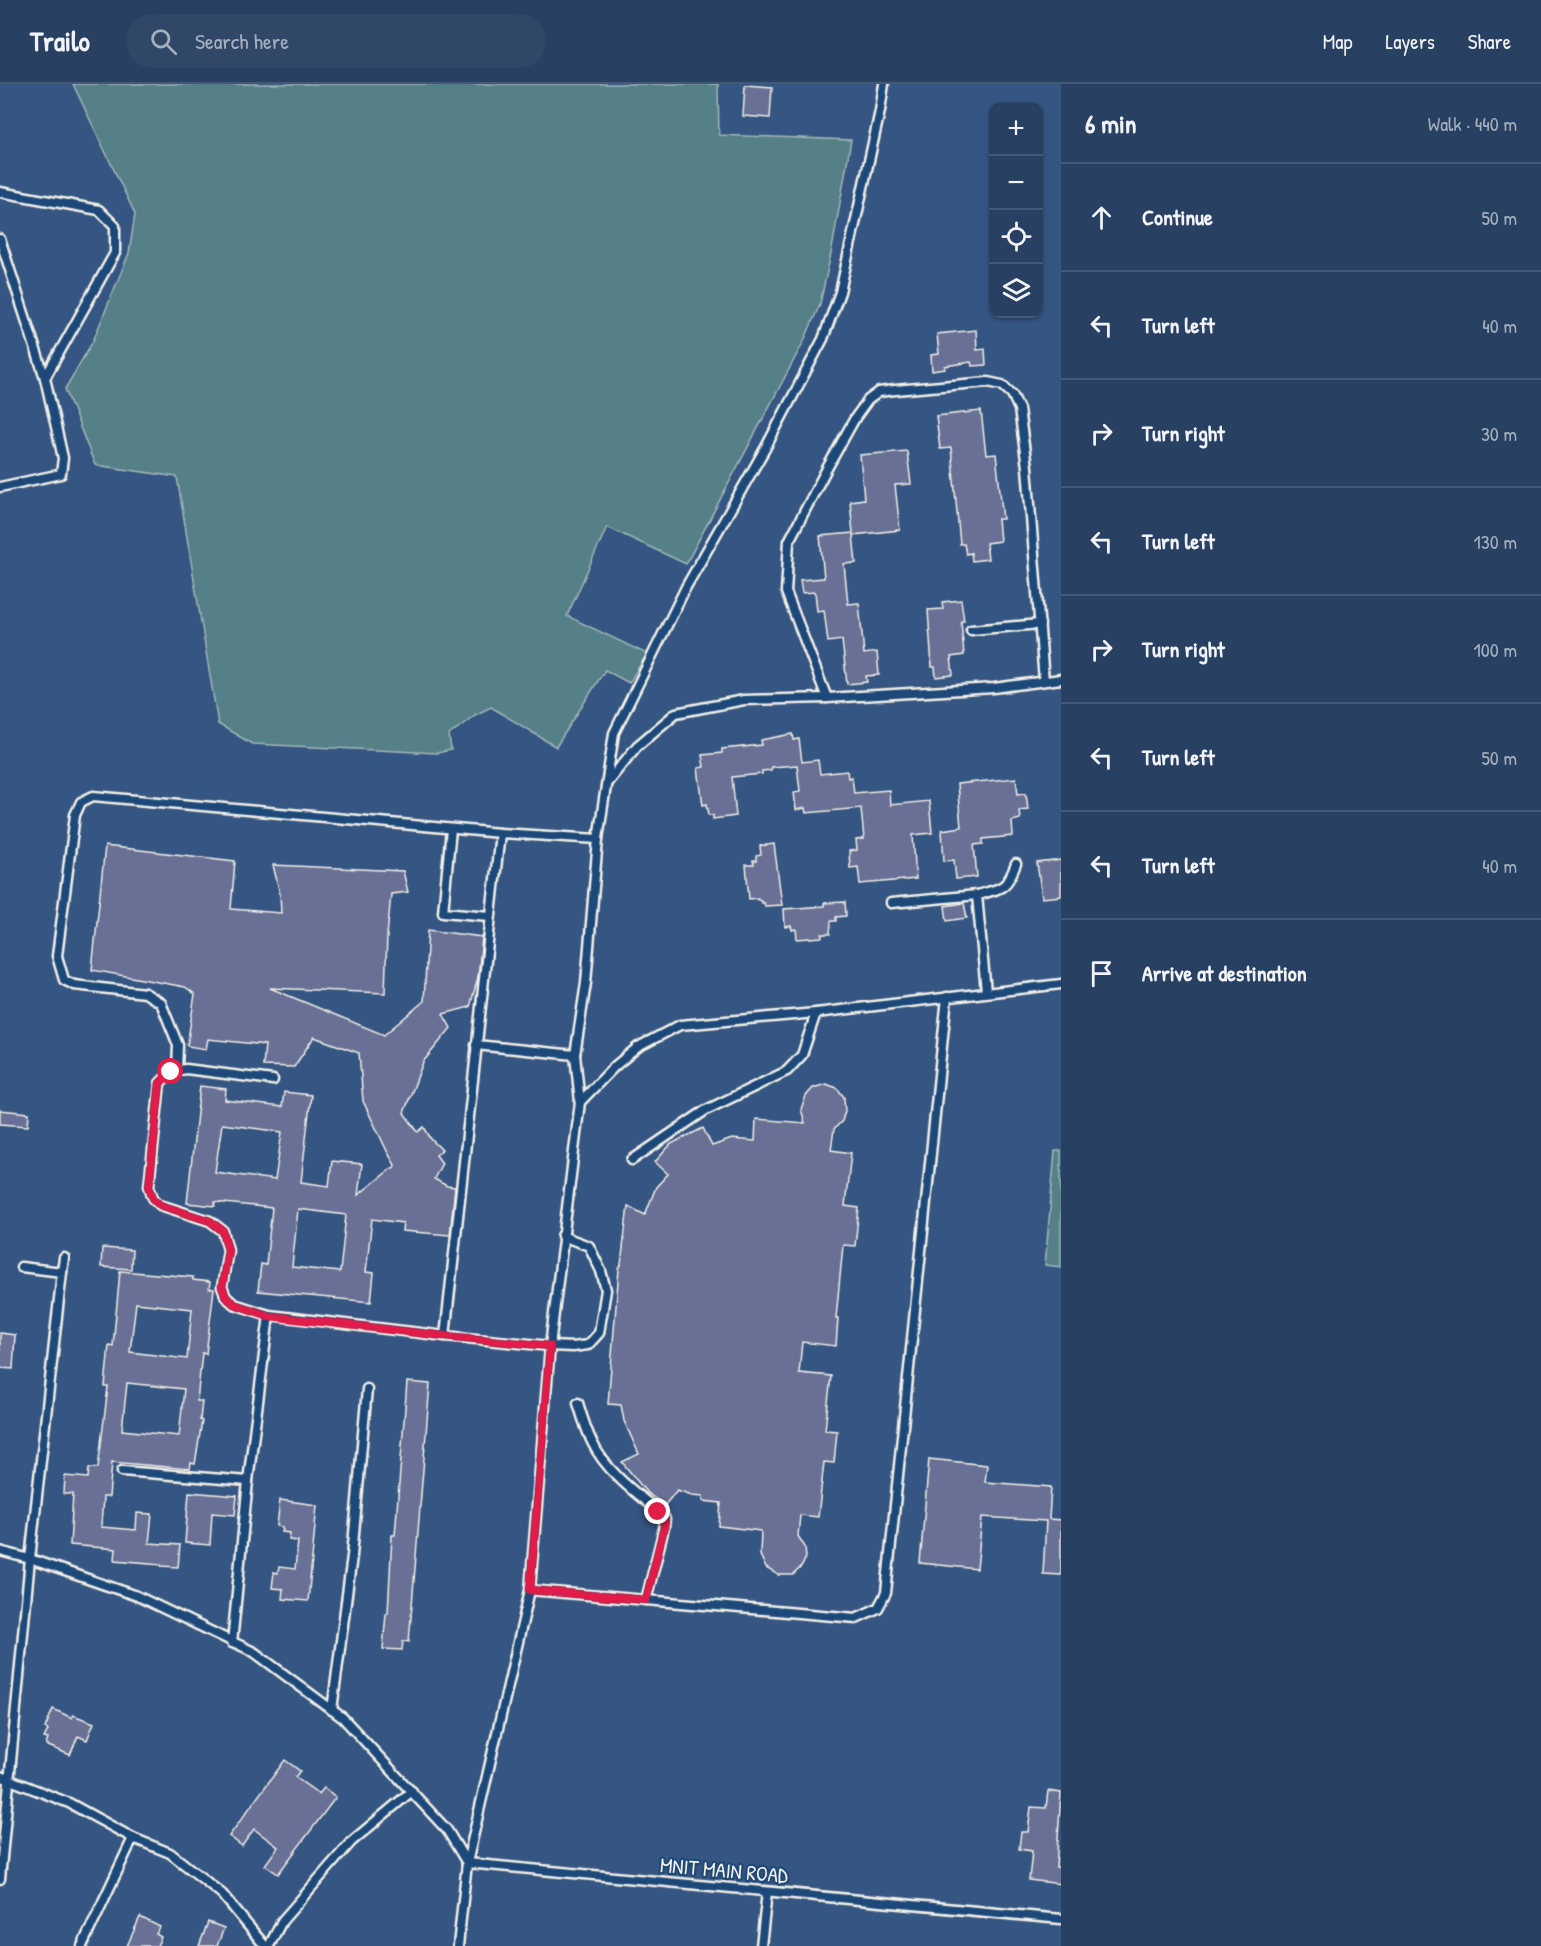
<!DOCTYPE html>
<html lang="en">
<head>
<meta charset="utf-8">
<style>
	body { margin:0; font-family:"Patrick Hand",sans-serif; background:#304768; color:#f1f3f6 }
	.controls { position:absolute; right:18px; top:18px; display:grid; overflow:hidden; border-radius:12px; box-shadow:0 2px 4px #0004 }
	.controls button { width:54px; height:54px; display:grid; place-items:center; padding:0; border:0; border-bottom:2px solid #445977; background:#284062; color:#f1f3f6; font:30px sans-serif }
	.stop { position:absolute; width:18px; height:18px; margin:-14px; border:4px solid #e11d48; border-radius:50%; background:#fff }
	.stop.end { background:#e11d48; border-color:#fff; box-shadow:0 2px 6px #0008 }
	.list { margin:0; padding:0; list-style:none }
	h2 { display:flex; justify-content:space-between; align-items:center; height:78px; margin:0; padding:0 24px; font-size:26px }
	h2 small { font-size:20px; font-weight:400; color:#a5afbe }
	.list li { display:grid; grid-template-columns:39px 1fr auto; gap:18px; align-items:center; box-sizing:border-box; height:108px; padding:0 24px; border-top:2px solid #445977 }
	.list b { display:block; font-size:22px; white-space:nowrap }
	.list em { font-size:20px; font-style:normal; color:#a5afbe }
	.icon { flex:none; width:33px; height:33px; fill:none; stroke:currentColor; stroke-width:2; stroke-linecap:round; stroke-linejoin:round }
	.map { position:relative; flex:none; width:1061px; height:1862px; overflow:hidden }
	header { display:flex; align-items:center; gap:36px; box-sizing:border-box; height:84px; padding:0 30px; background:#284062; border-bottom:2px solid #445977 }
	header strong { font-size:28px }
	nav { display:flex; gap:33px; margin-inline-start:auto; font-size:21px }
	.search { width:420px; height:54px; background:#304768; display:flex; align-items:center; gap:15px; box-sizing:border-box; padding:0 21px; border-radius:33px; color:#a5afbe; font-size:22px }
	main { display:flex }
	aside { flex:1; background:#284062 }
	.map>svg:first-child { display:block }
	.green { fill:#558087; stroke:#a4b8b8; stroke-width:1.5 }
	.building { fill:#686f95; stroke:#f4f1e8; stroke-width:1.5; fill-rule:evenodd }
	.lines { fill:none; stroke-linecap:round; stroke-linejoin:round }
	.service-casing { stroke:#f4f1e8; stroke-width:13 }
	.service { stroke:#1f4a7a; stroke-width:8 }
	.route { stroke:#e11d48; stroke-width:8 }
	.labels { text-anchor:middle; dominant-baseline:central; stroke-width:4.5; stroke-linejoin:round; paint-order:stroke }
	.street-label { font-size:21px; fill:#f4f1e8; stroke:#1f4a7a }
</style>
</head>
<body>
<header>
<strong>Trailo</strong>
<div class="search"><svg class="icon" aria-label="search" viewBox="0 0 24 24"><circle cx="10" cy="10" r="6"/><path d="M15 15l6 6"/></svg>Search here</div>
<nav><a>Map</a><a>Layers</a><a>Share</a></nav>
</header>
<main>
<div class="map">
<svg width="1061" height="1862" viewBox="0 0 1061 1862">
	<rect width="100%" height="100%" fill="#355582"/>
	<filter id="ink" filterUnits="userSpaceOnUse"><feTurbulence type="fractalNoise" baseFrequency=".0167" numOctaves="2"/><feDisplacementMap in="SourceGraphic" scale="12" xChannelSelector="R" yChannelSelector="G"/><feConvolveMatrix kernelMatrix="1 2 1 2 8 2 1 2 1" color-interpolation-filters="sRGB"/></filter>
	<g filter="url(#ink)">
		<g class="green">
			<path d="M73,0H718L719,51L851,56L832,165L820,220L804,257L686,480L607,443L567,532L647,570L629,599L605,586L556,663L491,623L475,631L449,651L451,666L437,669L252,660L218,640L177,393L95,381L65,305L93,257L129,169L135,130Z"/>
			<path d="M1055,1067H1061V1183L1045,1181Z"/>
		</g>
		<g class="building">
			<path d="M745,1L772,3L770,34L743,32Z"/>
			<path d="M976,246L977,266L985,265L986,281L972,282L971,278L945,282V285L932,287L931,271L939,270L937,250Z"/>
			<path d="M981,327L986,371L996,370L1003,435H998L1000,457L986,459L988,475L972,477L971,469L966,470L964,460H960L951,364L940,365L936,332Z"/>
			<path d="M907,367L911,400L895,401L900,446L853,451L856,479L844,480L848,520L859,519L864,570L877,568L879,591L866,592L867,598L847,600L842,556L828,558L824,526L817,527L815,508L802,509L800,496L824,494L820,452L853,449L850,417L864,415L860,371Z"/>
			<path d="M961,516L964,537H961L964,571L951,573L953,591L936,593L935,583H932L928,526L943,525L942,518Z"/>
			<path d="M793,650L794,656L799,655L802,678L818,676L820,690L847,687L848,694L852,693L854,709L889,706L890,721L929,717L932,749L913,751L916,795L860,800L858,783L850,784L849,767L857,766L856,756L864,755L861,724L806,729L805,724L796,726L794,708L800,707L797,681L771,683V686L762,687V690L732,693L736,732L713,735V731H709L707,720L703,721L698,684L704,683L702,671L722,669V665L762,661L761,656Z"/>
			<path d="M1016,694L1018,710L1026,709L1028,725L1019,726L1020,735L1012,737L1013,752L983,755V760L974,761L977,793L956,795L954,776L944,777L942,746L961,743L957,700Z"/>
			<path d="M774,760L782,821L765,822L764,819H761V816H758V814L749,815L746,781H754L753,777H756V772L761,771L760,762Z"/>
			<path d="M105,762L235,777L231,825L281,829L280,810L273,781L403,787L408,808L391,810L387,852L385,909L270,904L384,951L424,917L428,846L482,853L478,893L470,923L443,930L451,944L423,978L404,1029L418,1048L424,1043L431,1055L442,1066L436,1071L442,1079L434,1095L447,1102L455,1103L450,1151L402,1147L403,1139L372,1135L366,1188L374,1189L371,1218L258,1207L261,1180L266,1181L272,1124L215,1118V1122L187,1119L200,1002L226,1005L225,1016L282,1023L284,1008L311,1011L301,1098L329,1102L332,1077L362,1080L358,1111L392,1084H394L395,1081L388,1069L363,1017L359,969L314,953L294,983L263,982L265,961L208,955L206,965L187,962L195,910L185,903L92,886ZM222,1040L282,1048L275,1096L215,1088ZM298,1125L346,1131L340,1188L292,1183Z"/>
			<path d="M1061,776V812L1042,814L1037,779Z"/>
			<path d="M845,818L846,832L836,833V837H831L830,850H822V853L797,855L796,845L792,846L791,842L785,843L784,825L824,822V819Z"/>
			<path d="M964,819L967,834L947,837L945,822Z"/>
			<path d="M826,1000L837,1004L844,1013L845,1027L842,1037L834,1045L831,1066L851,1069L845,1122L859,1124L855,1162L843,1161L836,1234H838L836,1262L802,1258L799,1289L831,1292L825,1346L837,1347L834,1379L824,1378L818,1433L800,1431L798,1452L805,1463L806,1473L802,1482L793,1491H778L766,1484L760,1471L761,1447L719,1442L721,1419L703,1417V1412L692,1411L677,1406L665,1421L647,1409L622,1378L639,1370L624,1337L621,1321L608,1320L619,1185L621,1181L628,1122L645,1131L656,1103L668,1090L655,1078L671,1060L703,1044L712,1062L732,1055L755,1057L756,1035L805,1039L801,1025L806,1012L813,1004Z"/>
			<path d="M0,1026L29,1029L28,1042L0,1040Z"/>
			<path d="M102,1164L132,1166L131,1185L101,1183Z"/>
			<path d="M120,1187L193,1193V1196L210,1198L209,1205H214L206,1270L202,1269L197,1317H202L200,1336L202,1337L195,1380L191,1379L190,1385L112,1378L109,1413H103L101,1443L136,1446L137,1429L152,1430L149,1459L180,1461L178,1483L161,1482V1480L115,1476L116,1465L70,1461L73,1410H64L65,1392L88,1394L89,1384H98L108,1303H105L109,1261L113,1262ZM136,1219L192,1225L187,1275L130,1268ZM127,1299L184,1305L179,1352L122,1346Z"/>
			<path d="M0,1249L15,1251L13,1285L0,1284Z"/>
			<path d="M407,1298L430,1300L409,1558L403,1557L402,1566L383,1565L386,1529H388L392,1451H395Z"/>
			<path d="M929,1375L987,1381L985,1398L1051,1403L1049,1435L1061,1436V1491L1043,1490L1046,1437L982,1433L977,1485L920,1479Z"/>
			<path d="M189,1408L237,1412L235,1431L212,1429L210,1461L185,1459Z"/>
			<path d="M280,1416L317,1421L308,1517L282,1515L283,1505L272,1504L274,1488L278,1489L279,1483L295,1485L298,1457L289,1456L290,1449L282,1448L283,1443L277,1442Z"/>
			<path d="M53,1625L72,1634L73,1631L94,1639L87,1656L78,1652L70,1671L46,1661L48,1655L44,1654L48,1646L45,1644Z"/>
			<path d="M285,1676L300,1687L295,1693L319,1710L324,1704L336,1713L278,1790L265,1781L278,1763L254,1745L242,1762L229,1752Z"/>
			<path d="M1048,1707L1061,1709L1056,1783H1061V1800L1029,1796L1032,1767L1019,1765L1021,1748H1028L1031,1723L1046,1724Z"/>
			<path d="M140,1833L160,1843L156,1850L161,1853L157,1862H127Z"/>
			<path d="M208,1838L224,1844L217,1862H199Z"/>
		</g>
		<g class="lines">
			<defs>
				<g id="service">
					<path d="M0,108L99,126L115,142V169L45,294"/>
					<path d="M0,155L45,294L63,374L61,390L0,403"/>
					<path d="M971,546L1040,540"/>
					<path d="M827,614L786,508L789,457L825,388L855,334L868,316L879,308L895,306L988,298L1002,301L1012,310L1019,325L1027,383L1044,597"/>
					<path d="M607,699L637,662L676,629L744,616L827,614L994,604L1061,595"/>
					<path d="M451,745L443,828L490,832"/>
					<path d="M891,819L977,811"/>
					<path d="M986,908L977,811C1002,804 1006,806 1016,780"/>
					<path d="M476,961L575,971"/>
					<path d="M177,987L178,961L161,919L145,909L74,901L64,896L57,872L75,731L81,718L93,712L500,749L598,755"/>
					<path d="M273,996L186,985L171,988L160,999L149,1102L153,1114L160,1121L210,1137L223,1147L228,1166L222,1203L226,1213L234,1220L269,1231L445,1252L550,1262L573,1263L588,1261L599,1249L606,1206L601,1187L589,1162L562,1152"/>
					<path d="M580,1018L615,982L638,963L680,941L816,929L1061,900"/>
					<path d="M632,1076L706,1026L787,987L802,971L816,929"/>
					<path d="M62,1188L64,1174"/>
					<path d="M445,1252L500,749"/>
					<path d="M578,1319C582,1332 586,1346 592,1358C606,1388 638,1411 663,1431L665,1435L664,1444L646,1516"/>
					<path d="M122,1387L248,1397"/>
					<path d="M0,1467L30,1475L137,1512L254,1568L343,1634L447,1746L467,1779"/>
					<path d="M530,1506L856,1534L878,1524L886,1509L947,913"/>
					<path d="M232,1559L248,1397L269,1231"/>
					<path d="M332,1626L352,1472L367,1305"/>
					<path d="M0,1692L69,1719L133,1754L170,1769L222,1810L265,1862"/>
					<path d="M467,1779L1061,1835"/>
					<path d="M0,1795L30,1475L62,1188L21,1183"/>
					<path d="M82,1862L133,1754"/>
					<path d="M269,1862L282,1837L351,1758L412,1707"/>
					<path d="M458,1862L467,1779L530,1506L550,1262L580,1018L575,971L586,899L598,755L614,649L686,503L766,363L823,255L840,208L880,27L884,0"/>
					<path d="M761,1862L767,1808"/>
				</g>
			</defs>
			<use href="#service" class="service-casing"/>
			<use href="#service" class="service"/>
		</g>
	</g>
	<g class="lines" filter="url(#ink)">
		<path class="route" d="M171,988L160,999L149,1102L153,1114L160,1121L210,1137L223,1147L228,1166L222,1203L226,1213L234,1220L269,1232L445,1252L550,1262L530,1506L646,1516L665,1439L663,1431L658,1428"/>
	</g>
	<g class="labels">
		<g class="street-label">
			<text transform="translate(724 1786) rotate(5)">MNIT MAIN ROAD</text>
		</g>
	</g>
</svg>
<div class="controls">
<button>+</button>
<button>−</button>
<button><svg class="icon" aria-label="locate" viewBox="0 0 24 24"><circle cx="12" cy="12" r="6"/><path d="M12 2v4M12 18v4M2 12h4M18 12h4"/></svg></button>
<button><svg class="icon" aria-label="layers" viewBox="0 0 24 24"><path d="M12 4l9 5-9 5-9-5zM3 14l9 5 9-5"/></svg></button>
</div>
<div class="stop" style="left:171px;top:988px"></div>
<div class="stop end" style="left:658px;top:1428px"></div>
</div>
<aside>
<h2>6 min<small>Walk · 440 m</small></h2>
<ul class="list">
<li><svg class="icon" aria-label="ahead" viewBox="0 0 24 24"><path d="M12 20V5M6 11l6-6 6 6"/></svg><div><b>Continue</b></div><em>50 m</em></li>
<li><svg class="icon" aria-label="left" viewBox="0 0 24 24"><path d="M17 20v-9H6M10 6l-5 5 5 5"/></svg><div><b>Turn left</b></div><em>40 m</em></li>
<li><svg class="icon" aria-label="right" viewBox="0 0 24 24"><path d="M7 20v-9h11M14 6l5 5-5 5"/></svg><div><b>Turn right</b></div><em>30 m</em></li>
<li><svg class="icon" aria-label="left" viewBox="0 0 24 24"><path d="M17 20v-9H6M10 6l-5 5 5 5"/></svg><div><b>Turn left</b></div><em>130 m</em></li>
<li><svg class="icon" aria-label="right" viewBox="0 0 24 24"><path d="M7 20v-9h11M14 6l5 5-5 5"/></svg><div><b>Turn right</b></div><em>100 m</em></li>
<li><svg class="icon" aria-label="left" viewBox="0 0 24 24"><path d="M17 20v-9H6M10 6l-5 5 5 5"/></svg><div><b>Turn left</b></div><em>50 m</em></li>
<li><svg class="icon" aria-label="left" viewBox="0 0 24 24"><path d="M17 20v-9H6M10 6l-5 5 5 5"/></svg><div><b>Turn left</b></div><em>40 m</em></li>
<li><svg class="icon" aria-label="arrive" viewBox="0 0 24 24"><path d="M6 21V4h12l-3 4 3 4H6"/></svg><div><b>Arrive at destination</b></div></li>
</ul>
</aside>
</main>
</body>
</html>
